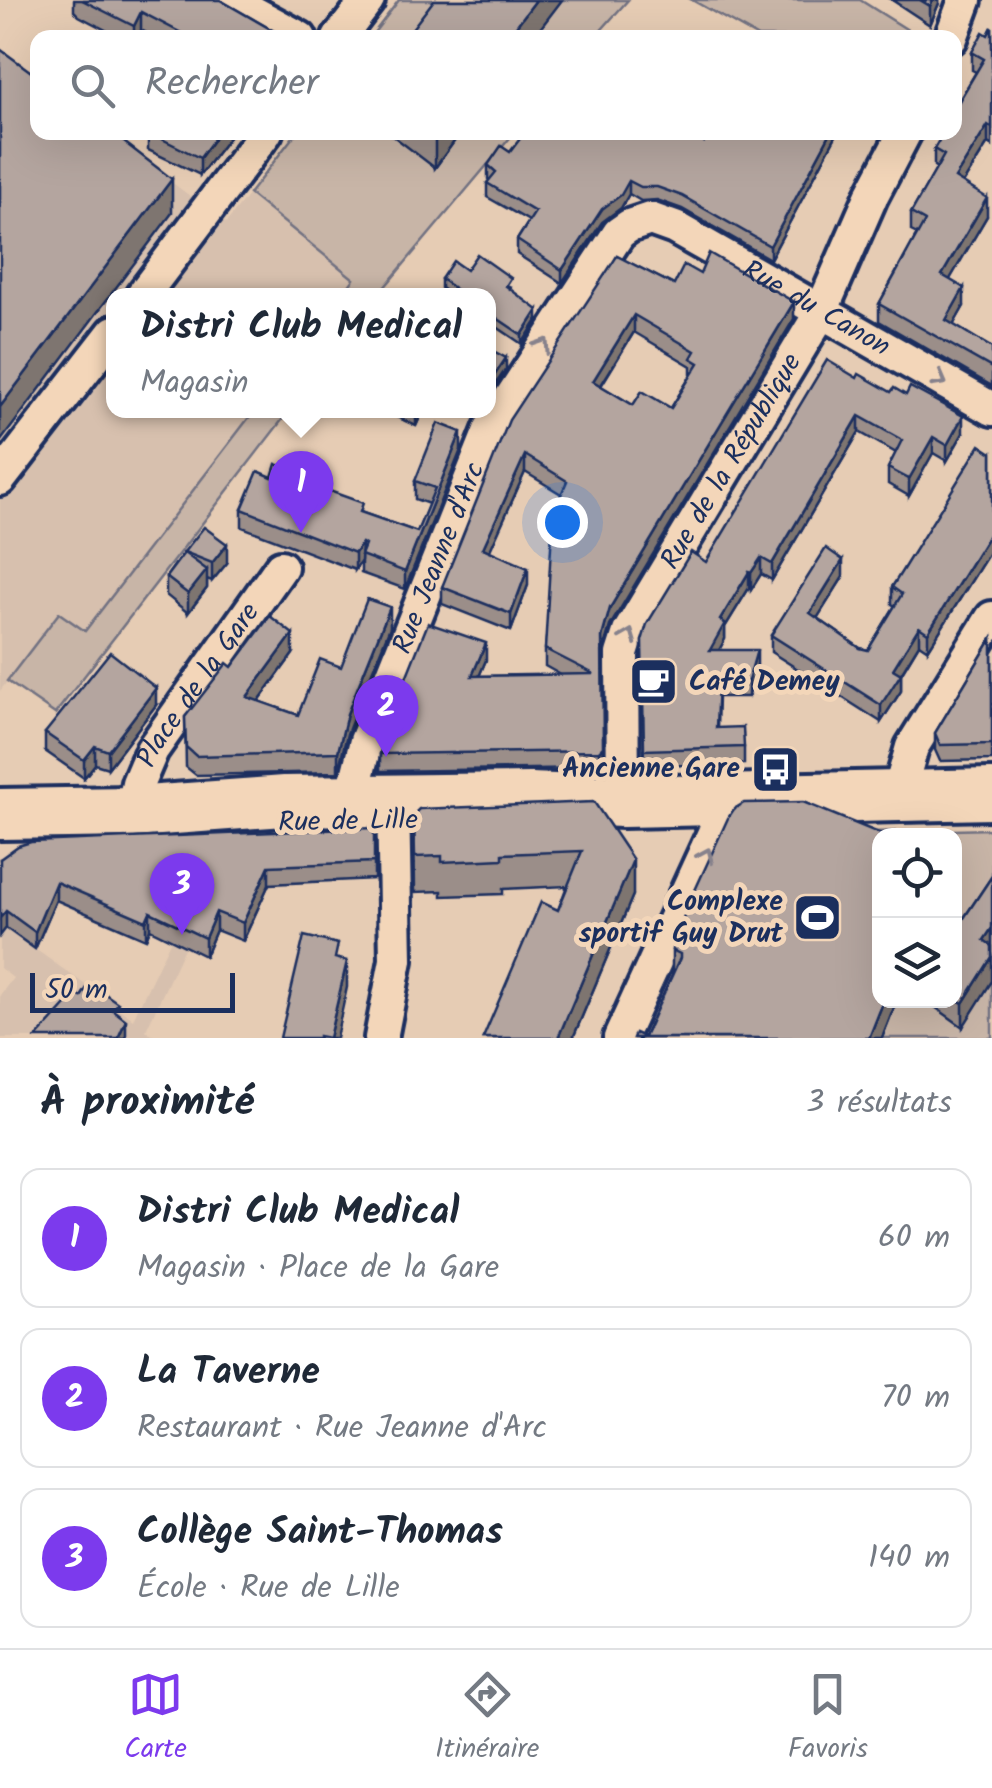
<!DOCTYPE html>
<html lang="fr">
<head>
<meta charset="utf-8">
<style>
	body { margin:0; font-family:Kalam,sans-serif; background:#f6f6f7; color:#1f2937 }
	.controls { position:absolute; right:30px; bottom:30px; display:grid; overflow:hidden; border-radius:20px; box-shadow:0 10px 40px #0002 }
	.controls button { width:90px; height:90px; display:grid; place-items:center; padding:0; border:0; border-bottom:2px solid #e0e1e3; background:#fff; color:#1f2937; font:50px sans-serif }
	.scale { position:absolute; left:30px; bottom:25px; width:205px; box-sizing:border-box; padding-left:10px; border:5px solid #1b2f5e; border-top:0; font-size:28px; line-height:35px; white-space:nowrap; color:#1b2f5e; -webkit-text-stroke:8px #f3d6b9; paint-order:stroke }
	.you { position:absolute; left:562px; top:522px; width:35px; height:35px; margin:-25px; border:8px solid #fff; border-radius:50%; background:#1a73e8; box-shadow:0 0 0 15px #1a73e833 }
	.badge { display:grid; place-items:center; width:65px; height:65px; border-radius:50%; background:#7c3aed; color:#fff; font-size:32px; font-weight:700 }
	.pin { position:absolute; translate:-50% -82px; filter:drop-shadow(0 2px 5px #0008) }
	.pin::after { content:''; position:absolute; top:52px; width:35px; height:30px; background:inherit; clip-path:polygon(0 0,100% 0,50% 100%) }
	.popup { position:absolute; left:106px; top:288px; width:390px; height:130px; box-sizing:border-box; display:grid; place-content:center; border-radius:20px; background:#fff; filter:drop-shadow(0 2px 8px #0005); font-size:32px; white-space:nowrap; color:#747a83 }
	.popup b { font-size:38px; color:#1f2937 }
	.popup::after { content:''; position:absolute; left:50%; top:100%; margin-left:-20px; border:20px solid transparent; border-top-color:#fff }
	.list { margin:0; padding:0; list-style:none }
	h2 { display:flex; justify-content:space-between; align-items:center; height:130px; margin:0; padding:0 40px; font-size:42px }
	h2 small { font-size:32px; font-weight:400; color:#747a83 }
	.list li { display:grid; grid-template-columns:65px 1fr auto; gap:30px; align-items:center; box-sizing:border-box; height:140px; margin:0 20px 20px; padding:0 20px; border:2px solid #e0e1e3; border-radius:20px }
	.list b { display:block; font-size:38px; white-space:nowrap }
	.list p { margin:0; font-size:32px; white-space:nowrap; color:#747a83 }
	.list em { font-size:32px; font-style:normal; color:#747a83 }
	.icon { flex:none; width:55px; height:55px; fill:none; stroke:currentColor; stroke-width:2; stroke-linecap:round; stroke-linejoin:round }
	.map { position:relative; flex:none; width:992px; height:1038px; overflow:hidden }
	.search { position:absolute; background:#fff; box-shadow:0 10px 40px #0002; left:30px; right:30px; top:30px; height:110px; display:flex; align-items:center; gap:25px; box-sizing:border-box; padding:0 35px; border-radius:20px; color:#747a83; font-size:38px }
	.sheet { height:610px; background:#fff }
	nav { display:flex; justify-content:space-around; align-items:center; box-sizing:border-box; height:140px; border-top:2px solid #e0e1e3; background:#fff; font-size:28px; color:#747a83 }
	nav a { display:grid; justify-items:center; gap:5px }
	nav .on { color:#7c3aed }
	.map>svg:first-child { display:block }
	.built { fill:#d7c0ae }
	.green { fill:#c8b5a7; stroke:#727282; stroke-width:2.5; fill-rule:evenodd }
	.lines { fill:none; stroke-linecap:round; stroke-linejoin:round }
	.street-casing { stroke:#1b2f5e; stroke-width:40 }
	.primary-casing { stroke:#1b2f5e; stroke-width:58 }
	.street { stroke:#f3d6b9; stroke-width:32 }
	.primary { stroke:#f3d6b9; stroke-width:50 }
	.wall { fill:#9b8e89; stroke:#1b2f5e; stroke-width:2.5; fill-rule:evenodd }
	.shaded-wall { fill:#7e746f; stroke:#1b2f5e; stroke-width:2.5 }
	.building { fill:#b4a59f; stroke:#1b2f5e; stroke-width:2.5; fill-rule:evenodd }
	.oneway { stroke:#87828c }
	.labels { text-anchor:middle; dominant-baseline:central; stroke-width:10; stroke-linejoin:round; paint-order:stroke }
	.street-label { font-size:28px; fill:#1b2f5e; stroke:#f3d6b9 }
	.poi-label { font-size:28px; font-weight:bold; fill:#1b2f5e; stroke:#f3d6b9; text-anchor:end }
</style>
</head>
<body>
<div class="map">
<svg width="992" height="1038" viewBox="0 0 992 1038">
	<rect width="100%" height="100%" fill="#e6ccb4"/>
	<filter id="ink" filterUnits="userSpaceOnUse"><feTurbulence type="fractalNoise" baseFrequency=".01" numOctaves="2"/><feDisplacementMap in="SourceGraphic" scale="20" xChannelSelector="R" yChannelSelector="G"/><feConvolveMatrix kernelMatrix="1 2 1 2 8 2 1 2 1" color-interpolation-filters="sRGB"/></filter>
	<g filter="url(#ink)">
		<g class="built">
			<path d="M0,53L38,132L106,133L226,223L249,194L355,279L342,295L114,296V410L254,411L84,631L59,613L0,691Z"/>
			<path d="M183,914L197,920L146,1030L156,1038H0V995L13,978L0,968V924L133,1019Z"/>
		</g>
		<g class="green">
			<path d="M399,0H628L595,37L370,38Z"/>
			<path d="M692,0H860L919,37H758Z"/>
			<path d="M296,133H514L378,295H342L354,279L249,194Z"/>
			<path d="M254,411H289L55,714L7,681L59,613L85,631Z"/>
			<path d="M992,829V1038H709L789,834ZM880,836H954V1001H880Z"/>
		</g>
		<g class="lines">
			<defs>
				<g id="street">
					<path d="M230,0L300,38"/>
					<path d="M339,38L368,0"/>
					<path d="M951,38L965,0"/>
					<path d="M142,296L266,132"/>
					<path d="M0,479L114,332"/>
					<path d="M898,796L912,747L992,618"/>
					<path id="s1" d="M623,802L622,654L629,632L820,314L871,197L905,132"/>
					<path id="s2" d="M132,812L138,783L152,750L281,567"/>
					<path id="s3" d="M355,818L356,781L366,741L491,428L619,233L629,226L650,219L675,228L992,409"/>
					<path d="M381,1038L396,960L393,799"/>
					<path d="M620,1038L729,800"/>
				</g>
				<path id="primary" d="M0,814L132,812L284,801L530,798L623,802L992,794"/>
			</defs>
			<use href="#street" class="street-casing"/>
			<use href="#primary" class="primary-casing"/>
			<use href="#street" class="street"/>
			<use href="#primary" class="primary"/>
		</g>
		<g class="wall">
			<path d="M74,0H220L286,38H156L141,30L137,38H121L79,16L74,11Z"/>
			<path d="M892,0H939V3L930,25Z"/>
			<path d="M992,27V146L988,143L963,183L987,216L949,280L964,306L953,325L992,348V386L879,321V304L917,234L911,231V213L937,168L934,166V149L940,139V132H954L956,106L976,72L972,70V52L988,35Z"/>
			<path d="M148,132H233L200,175L148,150Z"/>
			<path d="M388,132H461L435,168Z"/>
			<path d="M709,132H838L770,259L682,209L657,200L641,201L629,194L621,208L602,222L562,283L517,254V240L529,221L487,197V183L490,180L488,179V165L510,152L677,140L704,142Z"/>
			<path d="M617,256L674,285L700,274L794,319L610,626L602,654L603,764L599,768L380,771V754L486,660L479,676L561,675L545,666V649L561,494L525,472L489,551L528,585L511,631L442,604V587ZM634,332L691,366V375L671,408L633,405L601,386Z"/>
			<path d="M466,270L511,287L510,289L538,319L522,344L488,321V296H452L441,288V279Z"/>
			<path d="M857,378L963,433L947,461L933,453L909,496L888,484V468L896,453L859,432L772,580L761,574L751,590L749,588L725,627V639L719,650L757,667L748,697H718L717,728L744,747V764L644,766L642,641Z"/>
			<path d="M382,410H423L416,426Z"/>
			<path d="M461,450L405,589L361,573V561L355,570L242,527V509L272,477L324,489L363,513L417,532L429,504L415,499V481Z"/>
			<path d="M992,453V548L928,650L919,644L901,674V691L881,722L771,652V635L843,577L817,618L860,648L868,650L895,606L892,604V587Z"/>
			<path d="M184,552L227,563L212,581L207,579V588L188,613L166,595V577Z"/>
			<path d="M390,627L347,734L338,772L196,775L186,767L185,717L232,667L293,654L259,701L298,715L341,667Z"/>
			<path d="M992,638V760L940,761L935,750V733Z"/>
			<path d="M156,705L108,768L95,764L84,778L45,751V733Z"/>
			<path d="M594,802L633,895L573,1038H483L558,910L567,886L503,889V894L442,896V891L415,892L414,814Z"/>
			<path d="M0,859L374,862V879L269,884L243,941L216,930L205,956L150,929L146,939L56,900L35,949L6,928Z"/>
			<path d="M992,876L963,1027L925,1000H954V933Z"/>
			<path d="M672,950L880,1000H897L882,1038H633L644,1037L672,976Z"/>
		</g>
		<g class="shaded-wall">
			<path d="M536,0H562L533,38H507Z"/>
			<path d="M933,0H939V3L930,25V6Z"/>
			<path d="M141,12V30L137,38H134V26Z"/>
			<path d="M988,125V143L955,196V178Z"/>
			<path d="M219,132H233L200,175V158Z"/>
			<path d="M435,132H461L435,168Z"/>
			<path d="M831,132H838L770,259V246Z"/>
			<path d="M172,179V213L0,442V407Z"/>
			<path d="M629,181V194L621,208L602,222L562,283V270L602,209Z"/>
			<path d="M987,198V216L942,293V275Z"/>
			<path d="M964,288V306L946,338V320Z"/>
			<path d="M794,302V319L610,626L602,654V637L610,608Z"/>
			<path d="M538,310V319L522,344V335Z"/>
			<path d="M634,315V332L593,398V381Z"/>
			<path d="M506,358V369L488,395V385Z"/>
			<path d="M418,410H423L416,426V415Z"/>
			<path d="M859,416V432L772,580V564Z"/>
			<path d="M963,416V433L947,461V445Z"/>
			<path d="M461,432V450L405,589V572Z"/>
			<path d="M933,437V453L909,496V479Z"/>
			<path d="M525,455V472L483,566V548Z"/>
			<path d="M992,530V548L928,650V633Z"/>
			<path d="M362,543L361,561L355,570V553Z"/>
			<path d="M227,544V563L212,581V563Z"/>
			<path d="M761,558V574L751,590V573Z"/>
			<path d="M843,560V577L810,630V613Z"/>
			<path d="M528,568V585L511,631V614Z"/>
			<path d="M207,570V588L188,613V594Z"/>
			<path d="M749,572V588L725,627V639L710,667V650L720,620Z"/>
			<path d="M390,607V627L347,734L338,772V752L347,714Z"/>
			<path d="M919,627V644L897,680L901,674V691L881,722V705L893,669Z"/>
			<path d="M293,634V654L247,717V697Z"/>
			<path d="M486,643V660L472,693V676Z"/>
			<path d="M757,650V667L748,697V681Z"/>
			<path d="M156,688V705L108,768V751Z"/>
			<path d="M95,746V764L84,778V760Z"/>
			<path d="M603,747V764L599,768V751Z"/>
			<path d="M633,860V895L573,1038H558Z"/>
			<path d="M269,866V884L243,941V923Z"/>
			<path d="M56,882V900L35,949V932Z"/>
			<path d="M6,911V928L0,936V918Z"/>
			<path d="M150,912V929L146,939V921Z"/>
			<path d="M216,912V930L205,956V938Z"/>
			<path d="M992,928V952L984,940Z"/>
			<path d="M992,957V981L963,1027V1003Z"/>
			<path d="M347,961V987L336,1038H329Z"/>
			<path d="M884,1000H897L882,1038H869Z"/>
			<path d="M126,1020V1038H118Z"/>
		</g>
		<g class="building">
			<path d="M82,0H220L286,38H191L141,12L134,26Z"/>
			<path d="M434,0H536L507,38H405Z"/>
			<path d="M920,0H933L930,6Z"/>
			<path d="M992,27V128L988,125L955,178L987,198L942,275L964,288L946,320L992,348V368L879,304L925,221L911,213L944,155L934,149L944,132H954V105L956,106L984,59L972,52L983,32L988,35Z"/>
			<path d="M0,49L38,77V132H111L172,179L0,407Z"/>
			<path d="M148,132H219L200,158Z"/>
			<path d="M525,132H665L677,140L682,132H685L704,142L709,132H831L770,246L682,196L657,187H641L629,181L621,195L602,209L562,270L517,240L535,212L487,183L496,172L488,165L501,146L510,152Z"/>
			<path d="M709,253L794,302L610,608L602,637L603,747L599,751L380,754L385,730L428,623L486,643L472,676L594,674L545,649L553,513L567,481L525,455L483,548L528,568L511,614L442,587L509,420L617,256L674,285L684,265L700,274ZM634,315L695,351L691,358L699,363L671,408L642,391L633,405L593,381Z"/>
			<path d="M477,254L511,278L506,286L538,310L522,335L488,312V296H465L441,279L453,261L466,270Z"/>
			<path d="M488,348L506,358L488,385Z"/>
			<path d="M827,360L857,378L859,374L891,392L894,388L906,395L910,387L963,416L947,445L933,437L909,479L888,468L902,440L859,416L772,564L761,558L751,573L749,572L720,620L725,623L710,650H757L748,681H718L716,728L743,727L744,747L644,750L642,641L647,624L691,552L706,562Z"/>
			<path d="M405,410H418L416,415Z"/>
			<path d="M438,423L461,432L405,572L361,555L365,545L362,543L355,553L242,509L258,471L272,477L276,464L324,482L321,488L363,503L360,512L417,532L435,488L415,481Z"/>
			<path d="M980,445L992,453V530L928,633L919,627L893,669L901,674L881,705L771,635L826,548L843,560L810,613L860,648L868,650L902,594L892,587Z"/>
			<path d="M204,527L227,544L212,563L184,552Z"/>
			<path d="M184,553L207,570L188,594L166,577Z"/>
			<path d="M367,599L390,607L347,714L338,752L196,756L186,747L185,717L227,663L232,667L270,616L293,634L247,697L298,715L320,659L341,667Z"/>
			<path d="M992,638V744L940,745L935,733Z"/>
			<path d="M110,652L156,688L108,751L95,746L84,760L45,733Z"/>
			<path d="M594,802L633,860L558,1038H483L541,902L558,910L582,851L503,854V859L442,862V856L415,857L414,814L419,809Z"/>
			<path d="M803,802L886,836H880V1000H884L869,1038H633L635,1033L644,1037L680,958V954L672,950L686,910L728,818L734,809L744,803Z"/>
			<path d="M374,828V862L269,866L243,923L216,912L205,938L150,912L146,921L56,882L35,932L6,911L0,918V859L18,846L31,842Z"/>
			<path d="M992,876V928L984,940L992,946V957L963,1003L954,998V933Z"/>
			<path d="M304,936L338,944L335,958L347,961L329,1038L319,1036V1038H280Z"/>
			<path d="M90,983L118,1003L113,1010L126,1020L118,1038H36L76,994L81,997Z"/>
		</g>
		<defs><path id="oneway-chevron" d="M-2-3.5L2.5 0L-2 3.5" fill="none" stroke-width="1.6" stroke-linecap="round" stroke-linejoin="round" transform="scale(2.5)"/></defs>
		<g class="oneway">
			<use href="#oneway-chevron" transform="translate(543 345) rotate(-57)"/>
			<use href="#oneway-chevron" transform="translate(940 380) rotate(29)"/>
			<use href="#oneway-chevron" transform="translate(629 636) rotate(-68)"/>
			<use href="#oneway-chevron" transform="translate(706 855) rotate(-66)"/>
		</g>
	</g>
	<defs>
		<symbol id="cafe-square" viewBox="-11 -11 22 22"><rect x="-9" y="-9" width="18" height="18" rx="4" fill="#1b2f5e" stroke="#f3d6b9"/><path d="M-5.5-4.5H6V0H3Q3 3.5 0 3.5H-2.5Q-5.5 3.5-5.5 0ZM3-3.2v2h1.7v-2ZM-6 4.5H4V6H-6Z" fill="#fff"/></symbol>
		<symbol id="bus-square" viewBox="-11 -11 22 22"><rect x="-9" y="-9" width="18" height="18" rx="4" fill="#1b2f5e" stroke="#f3d6b9"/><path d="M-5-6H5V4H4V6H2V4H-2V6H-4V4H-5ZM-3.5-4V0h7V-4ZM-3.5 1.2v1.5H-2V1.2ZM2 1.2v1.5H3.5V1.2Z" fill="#fff"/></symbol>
		<symbol id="stadium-square" viewBox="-11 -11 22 22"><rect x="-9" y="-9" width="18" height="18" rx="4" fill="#1b2f5e" stroke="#f3d6b9"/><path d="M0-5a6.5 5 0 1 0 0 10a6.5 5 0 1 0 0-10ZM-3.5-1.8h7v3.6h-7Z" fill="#fff"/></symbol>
	</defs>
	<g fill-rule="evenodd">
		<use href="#cafe-square" x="626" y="654" width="55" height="55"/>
		<use href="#bus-square" x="748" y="742" width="55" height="55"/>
		<use href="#stadium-square" x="790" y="890" width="55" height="55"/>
	</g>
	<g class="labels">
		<g class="street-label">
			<text stroke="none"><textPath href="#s3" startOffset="872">Rue du Canon</textPath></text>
			<text stroke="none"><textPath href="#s1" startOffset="370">Rue de la République</textPath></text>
			<text stroke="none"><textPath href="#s3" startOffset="275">Rue Jeanne d'Arc</textPath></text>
			<text stroke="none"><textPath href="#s2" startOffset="145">Place de la Gare</textPath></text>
			<text transform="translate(348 822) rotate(-1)">Rue de Lille</text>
		</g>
		<g class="poi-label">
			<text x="689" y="682" text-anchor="start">Café Demey</text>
			<text x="740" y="769">Ancienne Gare</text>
			<text x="783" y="902">Complexe<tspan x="783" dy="32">sportif Guy Drut</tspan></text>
		</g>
	</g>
</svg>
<div class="controls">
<button><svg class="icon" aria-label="locate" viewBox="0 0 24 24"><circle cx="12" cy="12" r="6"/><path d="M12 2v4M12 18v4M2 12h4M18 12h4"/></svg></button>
<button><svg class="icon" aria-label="layers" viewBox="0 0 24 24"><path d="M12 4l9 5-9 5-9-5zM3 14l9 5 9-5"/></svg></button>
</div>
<div class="scale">50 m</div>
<div class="you"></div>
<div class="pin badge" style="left:301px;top:533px">1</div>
<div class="popup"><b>Distri Club Medical</b>Magasin</div>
<div class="pin badge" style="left:386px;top:757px">2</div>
<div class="pin badge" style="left:182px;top:935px">3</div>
<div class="search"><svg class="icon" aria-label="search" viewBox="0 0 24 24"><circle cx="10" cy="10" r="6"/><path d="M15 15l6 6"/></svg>Rechercher</div>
</div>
<section class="sheet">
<h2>À proximité<small>3 résultats</small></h2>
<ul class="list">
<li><span class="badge">1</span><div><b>Distri Club Medical</b><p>Magasin · Place de la Gare</p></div><em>60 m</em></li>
<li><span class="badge">2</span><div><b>La Taverne</b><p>Restaurant · Rue Jeanne d'Arc</p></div><em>70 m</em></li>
<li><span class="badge">3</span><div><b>Collège Saint-Thomas</b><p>École · Rue de Lille</p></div><em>140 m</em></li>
</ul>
</section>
<nav>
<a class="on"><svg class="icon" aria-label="map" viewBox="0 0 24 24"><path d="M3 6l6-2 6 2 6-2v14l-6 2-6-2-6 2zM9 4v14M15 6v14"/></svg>Carte</a>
<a><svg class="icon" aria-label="directions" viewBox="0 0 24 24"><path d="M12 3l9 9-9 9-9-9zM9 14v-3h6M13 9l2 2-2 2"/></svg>Itinéraire</a>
<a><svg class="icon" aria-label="saved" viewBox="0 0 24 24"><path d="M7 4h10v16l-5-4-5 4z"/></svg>Favoris</a>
</nav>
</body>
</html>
